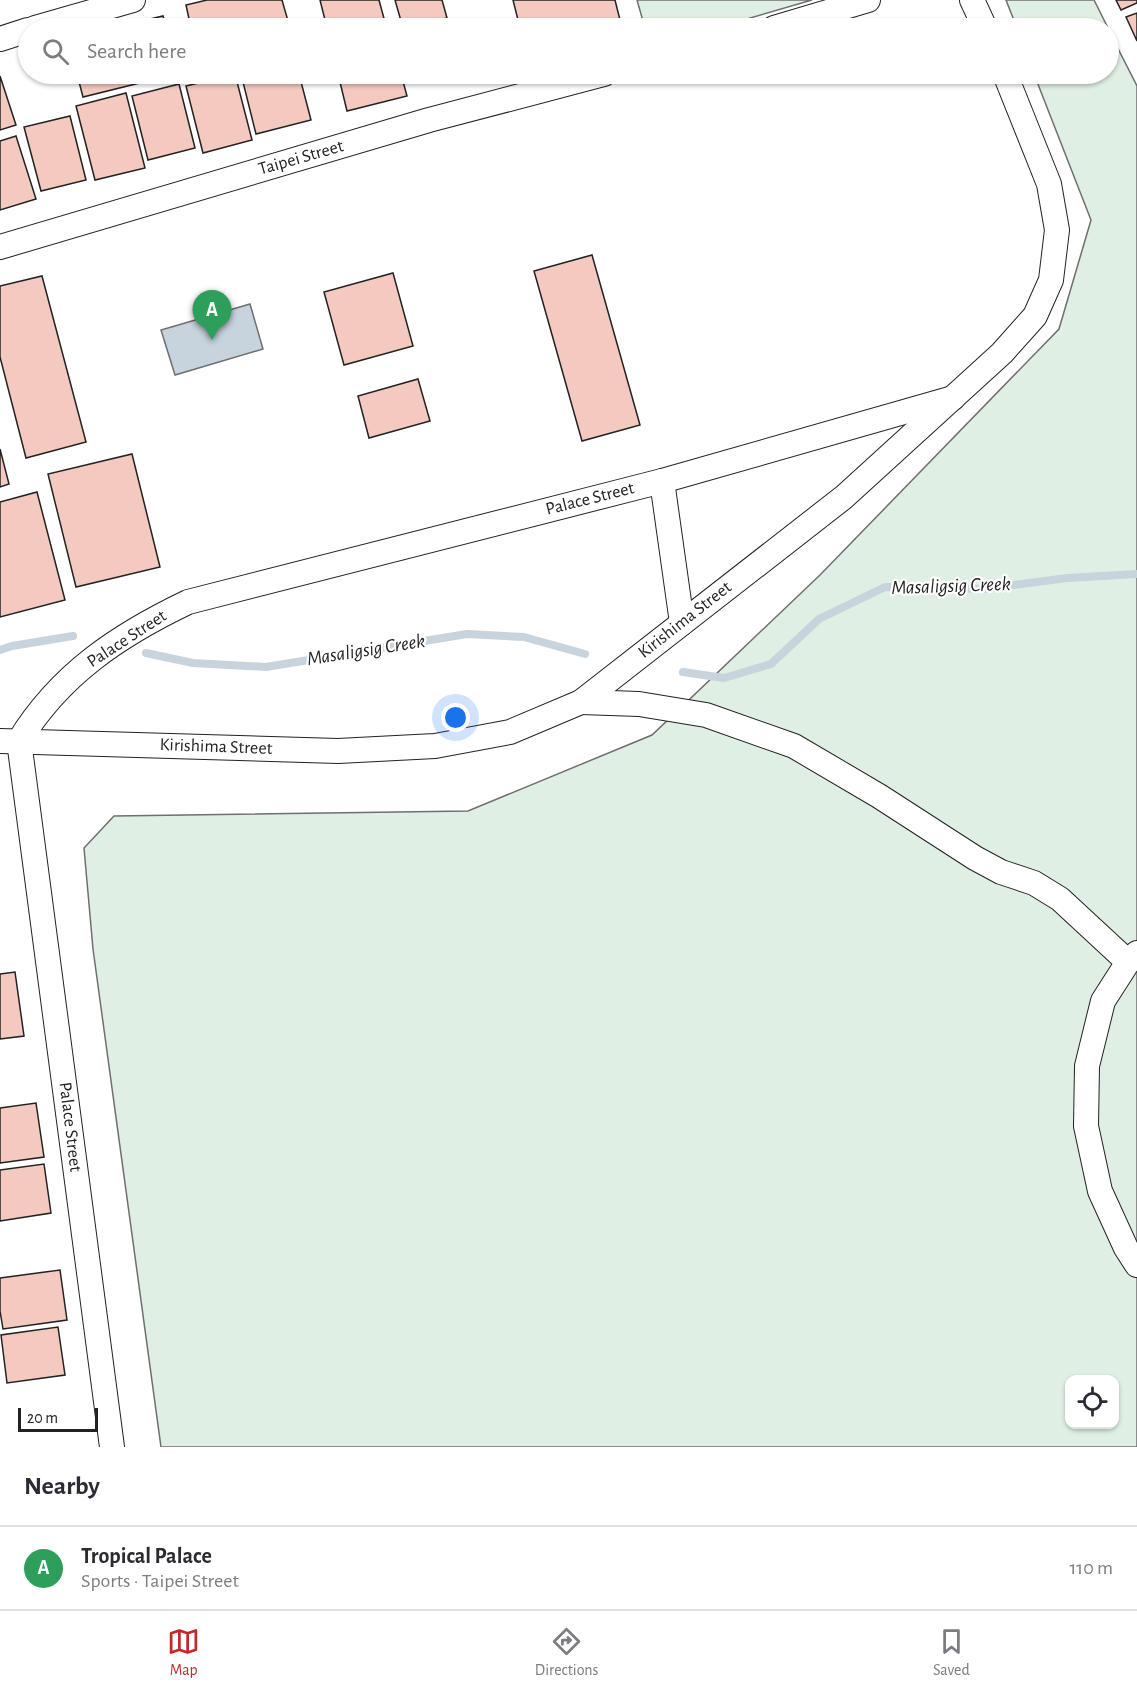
<!DOCTYPE html>
<html lang="en">
<head>
<meta charset="utf-8">
<style>
	body { margin:0; font-family:"Alegreya Sans",sans-serif; background:#f2f2f3; color:#2b2b33 }
	.controls { position:absolute; right:18px; bottom:18px; display:grid; overflow:hidden; border-radius:12px; box-shadow:0 2px 4px #0004 }
	.controls button { width:54px; height:54px; display:grid; place-items:center; padding:0; border:0; border-bottom:2px solid #e1e1e2; background:#fff; color:#2b2b33; font:30px sans-serif }
	.scale { position:absolute; left:18px; bottom:15px; width:80px; box-sizing:border-box; padding-left:6px; border:3px solid #222; border-top:0; font-size:16px; line-height:21px; white-space:nowrap; color:#222; -webkit-text-stroke:4px #fff; paint-order:stroke }
	.you { position:absolute; left:456px; top:718px; width:21px; height:21px; margin:-15px; border:4px solid #fff; border-radius:50%; background:#1a73e8; box-shadow:0 0 0 9px #1a73e833 }
	.badge { display:grid; place-items:center; width:39px; height:39px; border-radius:50%; background:#c62828; color:#fff; font-size:20px; font-weight:700 }
	.pin { position:absolute; translate:-50% -50px; filter:drop-shadow(0 2px 3px #0008) }
	.pin::after { content:''; position:absolute; top:32px; width:21px; height:18px; background:inherit; clip-path:polygon(0 0,100% 0,50% 100%) }
	.list { margin:0; padding:0; list-style:none }
	h2 { display:flex; justify-content:space-between; align-items:center; height:78px; margin:0; padding:0 24px; font-size:26px }
	h2 small { font-size:20px; font-weight:400; color:#7c7c81 }
	.list li { display:grid; grid-template-columns:39px 1fr auto; gap:18px; align-items:center; box-sizing:border-box; height:84px; padding:0 24px; border-top:2px solid #e1e1e2 }
	.list b { display:block; font-size:22px; white-space:nowrap }
	.list p { margin:0; font-size:20px; white-space:nowrap; color:#7c7c81 }
	.list em { font-size:20px; font-style:normal; color:#7c7c81 }
	.icon { flex:none; width:33px; height:33px; fill:none; stroke:currentColor; stroke-width:2; stroke-linecap:round; stroke-linejoin:round }
	.map { position:relative; flex:none; width:1137px; height:1447px; overflow:hidden }
	.search { position:absolute; background:#fff; box-shadow:0 2px 4px #0004; left:18px; right:18px; top:18px; height:66px; display:flex; align-items:center; gap:15px; box-sizing:border-box; padding:0 21px; border-radius:33px; color:#7c7c81; font-size:22px }
	.sheet { height:162px; background:#fff }
	nav { display:flex; justify-content:space-around; align-items:center; box-sizing:border-box; height:84px; border-top:2px solid #e1e1e2; background:#fff; font-size:16px; color:#7c7c81 }
	nav a { display:grid; justify-items:center; gap:3px }
	nav .on { color:#c62828 }
	.map>svg:first-child { display:block }
	.green { fill:#e0efe3; stroke:#6f6f6f; stroke-width:1.5; fill-rule:evenodd }
	.water { fill:#c7d3dd; stroke:#6f6f6f; stroke-width:1.5 }
	.lines { fill:none; stroke-linecap:round; stroke-linejoin:round }
	.stream { stroke:#c7d3dd; stroke-width:8 }
	.building { fill:#f3c9c0; stroke:#222; stroke-width:1.5 }
	.minor-casing { stroke:#222; stroke-width:26 }
	.minor { stroke:#fff; stroke-width:24 }
	.labels { text-anchor:middle; dominant-baseline:central; stroke-width:4.5; stroke-linejoin:round; paint-order:stroke }
	.street-label { font-size:18px; fill:#222; stroke:#fff }
	.water-label { font-size:20px; font-style:italic; fill:#222; stroke:#fff }
</style>
</head>
<body>
<div class="map">
<svg width="1137" height="1447" viewBox="0 0 1137 1447">
	<rect width="100%" height="100%" fill="#fff"/>
	<g class="green">
		<path d="M637,0H812L716,28H645Z"/>
		<path d="M1006,0H1094L1108,28H1017Z"/>
		<path d="M1108,29L1137,86V1447H161L93,949L84,848L114,816L468,811L652,735L820,575L1059,329L1091,220L1034,74H1108ZM1070,1380H1114V1424H1070Z"/>
	</g>
	<path class="water" d="M250,304L263,349L175,375L161,330Z"/>
	<g class="lines">
		<g class="stream">
			<path d="M0,650L12,646L73,636"/>
			<path d="M146,653L193,663L266,667L467,634L524,637L585,654"/>
			<path d="M683,672L724,678L771,664L819,619L885,587L984,589L1067,578L1137,574"/>
		</g>
	</g>
	<g class="building">
		<path d="M207,0H282L290,28H191L186,5Z"/>
		<path d="M320,0H379L386,26L374,28H327Z"/>
		<path d="M395,0H442L447,18L403,28Z"/>
		<path d="M513,0H615L622,28H520Z"/>
		<path d="M1116,0H1137V3L1121,10Z"/>
		<path d="M1137,13V41L1126,17Z"/>
		<path d="M163,16L167,28H112Z"/>
		<path d="M77,74H176L83,97Z"/>
		<path d="M235,74L252,140L203,153L186,86Z"/>
		<path d="M241,74H299L311,120L256,134Z"/>
		<path d="M338,74H401L407,96L347,111Z"/>
		<path d="M0,76L16,125L0,130Z"/>
		<path d="M179,84L195,148L148,160L132,96Z"/>
		<path d="M126,93L145,168L95,180L76,106Z"/>
		<path d="M70,116L86,180L41,191L24,127Z"/>
		<path d="M16,136L36,199L0,210V141Z"/>
		<path d="M592,255L640,425L582,441L534,271Z"/>
		<path d="M393,273L413,346L344,365L324,292Z"/>
		<path d="M42,276L86,442L26,458L0,357V286Z"/>
		<path d="M418,379L430,421L369,438L358,396Z"/>
		<path d="M0,449L9,484L0,487Z"/>
		<path d="M132,454L160,567L76,587L48,474Z"/>
		<path d="M37,492L65,600L0,617V502Z"/>
		<path d="M15,972L24,1036L0,1039V974Z"/>
		<path d="M36,1103L44,1157L0,1163V1108Z"/>
		<path d="M44,1164L51,1213L0,1221V1170Z"/>
		<path d="M60,1270L67,1320L3,1329L0,1311V1278Z"/>
		<path d="M58,1327L65,1375L7,1383L1,1335Z"/>
	</g>
	<g class="lines">
		<defs>
			<g id="minor">
				<path d="M972,0L985,28"/>
				<path d="M35,28L133,0"/>
				<path d="M774,28L868,0"/>
				<path d="M0,39L28,30"/>
				<path d="M0,247L429,120L604,74"/>
				<path d="M662,481L682,623"/>
				<path d="M581,702L639,704L706,715L794,746L879,796L975,858L1001,872L1034,883L1060,899L1128,962"/>
				<path d="M0,741L338,751L435,746L510,732L581,702L844,497L1002,353L1035,316L1051,280L1057,230L1049,184L1005,74"/>
				<path d="M1137,953L1128,962L1103,1001L1087,1066L1086,1126L1100,1191L1126,1248L1137,1265"/>
				<path d="M112,1447L19,741C60,674 119,635 188,602L662,481L953,398"/>
			</g>
		</defs>
		<use href="#minor" class="minor-casing"/>
		<use href="#minor" class="minor"/>
	</g>
	<g class="labels">
		<g class="street-label">
			<text transform="translate(301 158) rotate(-16)">Taipei Street</text>
			<text transform="translate(590 499) rotate(-14)">Palace Street</text>
			<text transform="translate(685 620) rotate(-38)">Kirishima Street</text>
			<text transform="translate(127 639) rotate(-33)">Palace Street</text>
			<text transform="translate(216 747) rotate(2)">Kirishima Street</text>
			<text transform="translate(70 1127) rotate(83)">Palace Street</text>
		</g>
		<g class="water-label">
			<text transform="translate(951 586) rotate(-2)">Masaligsig Creek</text>
			<text transform="translate(366 650) rotate(-9)">Masaligsig Creek</text>
		</g>
	</g>
</svg>
<div class="controls">
<button><svg class="icon" aria-label="locate" viewBox="0 0 24 24"><circle cx="12" cy="12" r="6"/><path d="M12 2v4M12 18v4M2 12h4M18 12h4"/></svg></button>
</div>
<div class="scale">20 m</div>
<div class="you"></div>
<div class="pin badge" style="left:212px;top:340px;background:#2e9e5b">A</div>
<div class="search"><svg class="icon" aria-label="search" viewBox="0 0 24 24"><circle cx="10" cy="10" r="6"/><path d="M15 15l6 6"/></svg>Search here</div>
</div>
<section class="sheet">
<h2>Nearby<small></small></h2>
<ul class="list">
<li><span class="badge" style="background:#2e9e5b">A</span><div><b>Tropical Palace</b><p>Sports · Taipei Street</p></div><em>110 m</em></li>
</ul>
</section>
<nav>
<a class="on"><svg class="icon" aria-label="map" viewBox="0 0 24 24"><path d="M3 6l6-2 6 2 6-2v14l-6 2-6-2-6 2zM9 4v14M15 6v14"/></svg>Map</a>
<a><svg class="icon" aria-label="directions" viewBox="0 0 24 24"><path d="M12 3l9 9-9 9-9-9zM9 14v-3h6M13 9l2 2-2 2"/></svg>Directions</a>
<a><svg class="icon" aria-label="saved" viewBox="0 0 24 24"><path d="M7 4h10v16l-5-4-5 4z"/></svg>Saved</a>
</nav>
</body>
</html>
